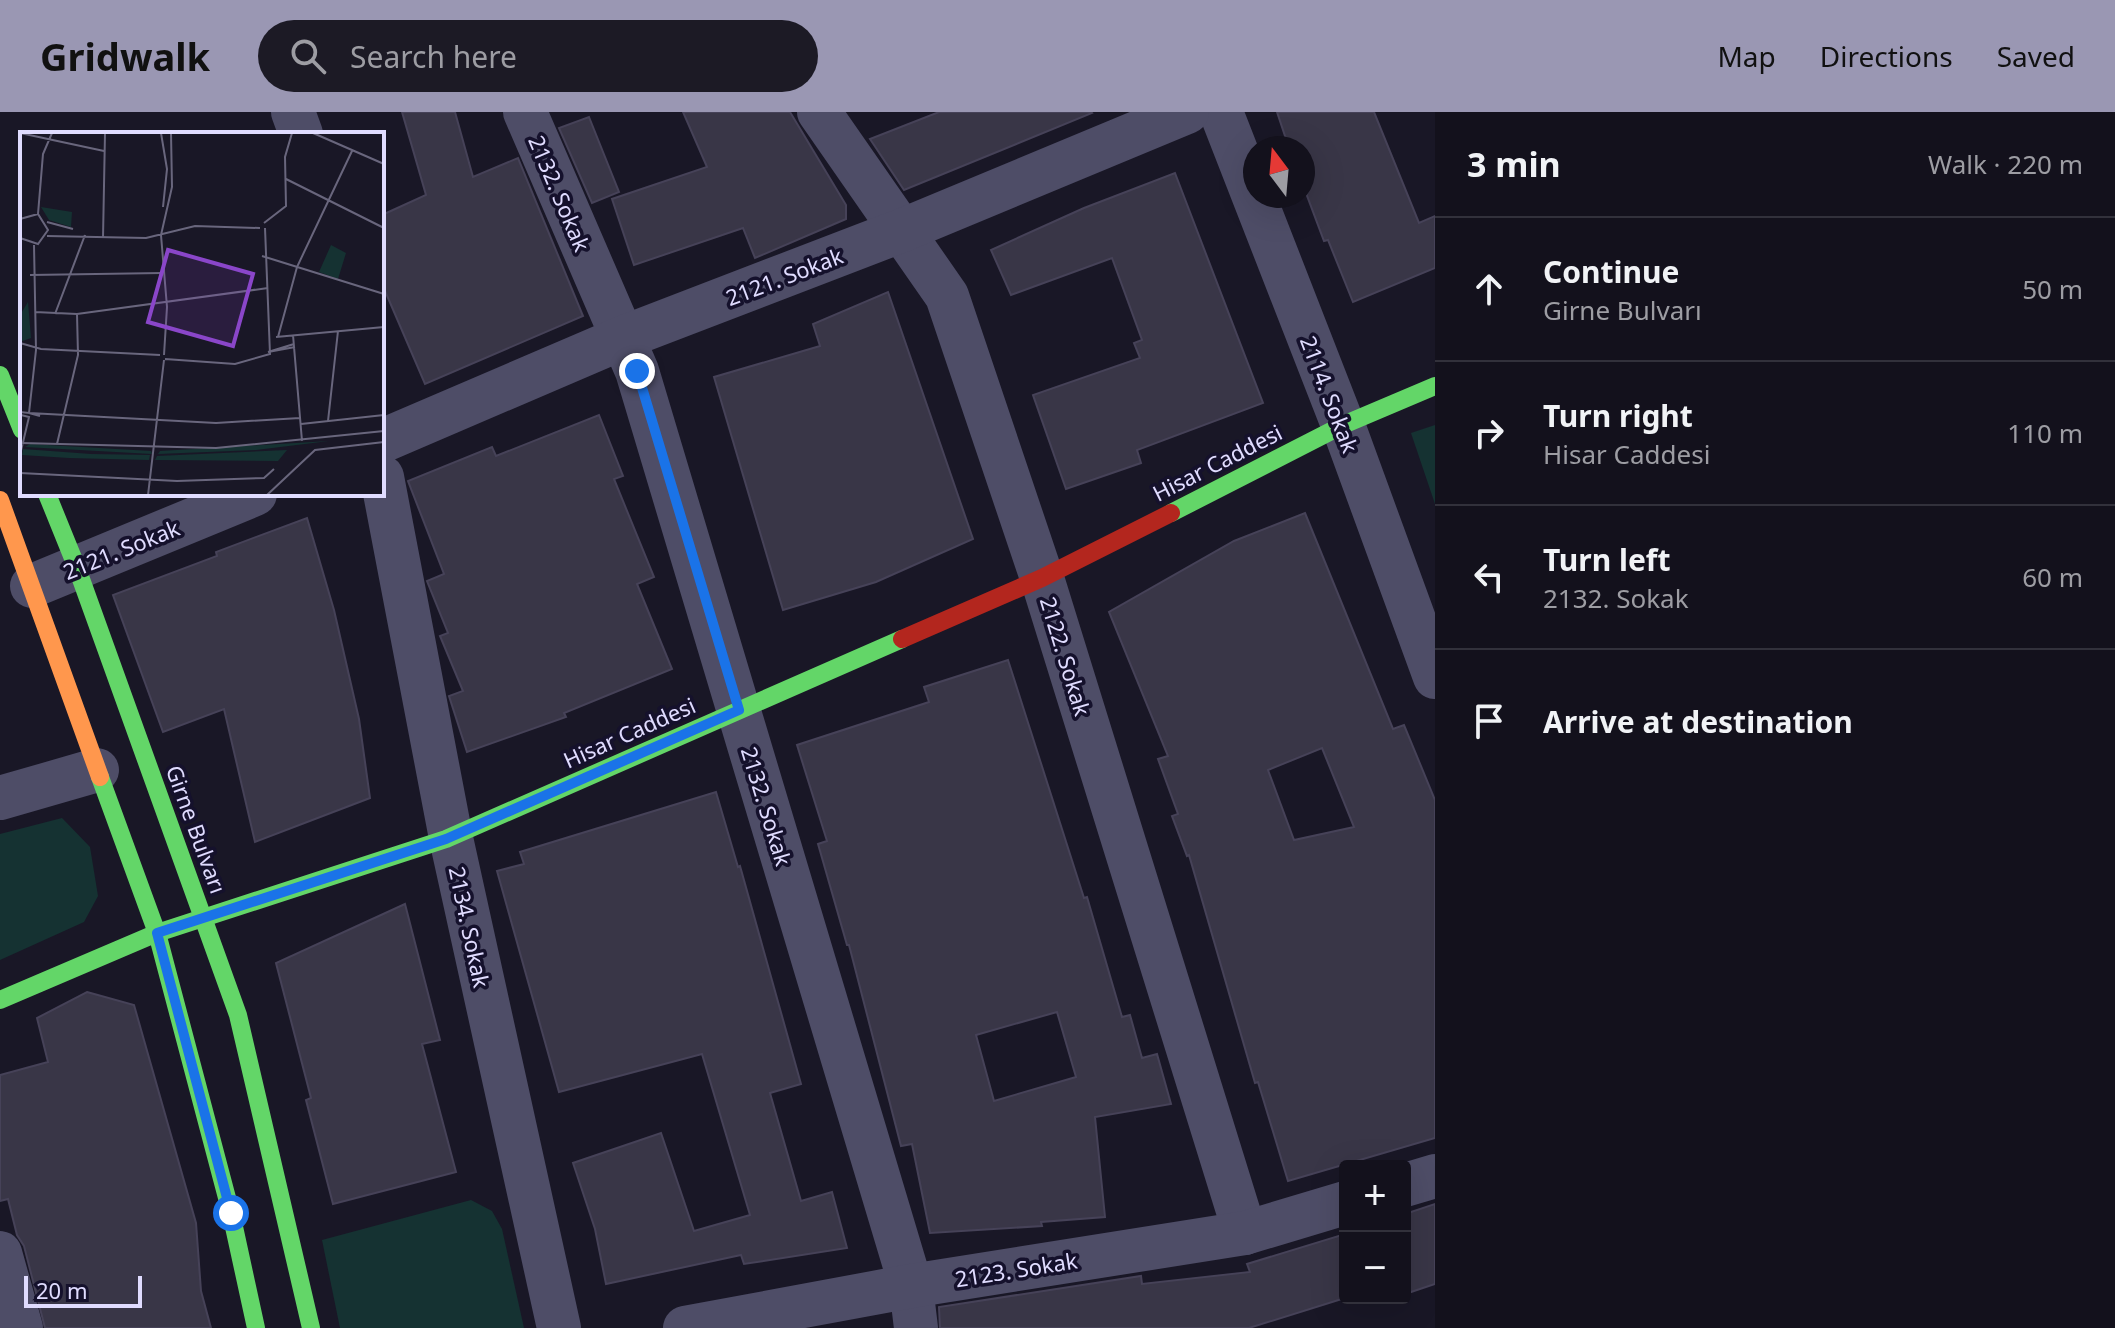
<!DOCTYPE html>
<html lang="en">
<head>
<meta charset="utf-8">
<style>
	body { margin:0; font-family:"Noto Sans",sans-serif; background:#1c1a25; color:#f1f3f6 }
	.controls { position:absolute; right:24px; bottom:24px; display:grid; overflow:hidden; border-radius:8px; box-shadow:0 8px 32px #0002 }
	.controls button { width:72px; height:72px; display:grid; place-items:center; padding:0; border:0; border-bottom:2px solid #32313b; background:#13111c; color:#f1f3f6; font:40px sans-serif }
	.compass { position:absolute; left:1243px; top:24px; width:72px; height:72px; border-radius:50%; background:#13111c; box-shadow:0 8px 32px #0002; rotate:344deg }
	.scale { position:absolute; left:24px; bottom:20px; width:118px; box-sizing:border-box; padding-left:8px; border:4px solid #e0dcff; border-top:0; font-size:22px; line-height:28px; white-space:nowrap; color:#e0dcff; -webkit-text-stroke:6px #15112c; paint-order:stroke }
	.stop { position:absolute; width:24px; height:24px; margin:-18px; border:6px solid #1a73e8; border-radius:50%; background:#fff }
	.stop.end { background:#1a73e8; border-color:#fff; box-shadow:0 2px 8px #0008 }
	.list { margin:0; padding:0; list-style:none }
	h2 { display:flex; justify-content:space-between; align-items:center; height:104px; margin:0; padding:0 32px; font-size:34px }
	h2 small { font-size:26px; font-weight:400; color:#9d9da3 }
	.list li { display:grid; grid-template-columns:52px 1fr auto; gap:24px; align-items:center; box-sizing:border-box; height:144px; padding:0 32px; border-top:2px solid #32313b }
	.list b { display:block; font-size:30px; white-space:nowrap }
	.list p { margin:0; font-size:26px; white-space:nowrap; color:#9d9da3 }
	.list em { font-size:26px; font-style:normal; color:#9d9da3 }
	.icon { flex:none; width:44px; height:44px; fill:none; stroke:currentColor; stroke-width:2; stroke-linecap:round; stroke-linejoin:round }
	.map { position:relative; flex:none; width:1435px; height:1216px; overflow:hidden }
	header { display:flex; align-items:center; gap:48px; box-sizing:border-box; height:112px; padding:0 40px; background:#9a97b3; color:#111 }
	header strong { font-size:38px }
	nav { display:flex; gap:44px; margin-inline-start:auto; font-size:28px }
	.search { width:560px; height:72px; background:#1c1a25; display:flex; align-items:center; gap:20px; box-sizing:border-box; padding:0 28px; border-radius:44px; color:#9d9da3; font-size:30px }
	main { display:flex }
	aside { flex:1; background:#13111c }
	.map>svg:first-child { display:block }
	.green { fill:#153232 }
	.building { fill:#393647; stroke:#464258; stroke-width:2; fill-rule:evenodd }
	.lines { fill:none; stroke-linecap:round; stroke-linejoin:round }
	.street { stroke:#4e4d67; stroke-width:44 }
	.fast { stroke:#63d668; stroke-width:18 }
	.slow { stroke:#ff974d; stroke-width:18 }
	.jam { stroke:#b3261e; stroke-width:18 }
	.route { stroke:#1a73e8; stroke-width:10 }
	.labels { text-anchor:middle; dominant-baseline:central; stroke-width:7; stroke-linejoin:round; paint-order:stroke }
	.street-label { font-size:22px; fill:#e0dcff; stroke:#15112c }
	.inset-road { fill:none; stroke:#69667d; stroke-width:2 }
	.view { fill:#8a46c9; fill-opacity:0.15; stroke:#8a46c9; stroke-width:4 }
	.inset-edge { fill:none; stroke:#e0dcff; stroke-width:4 }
</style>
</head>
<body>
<header>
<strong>Gridwalk</strong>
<div class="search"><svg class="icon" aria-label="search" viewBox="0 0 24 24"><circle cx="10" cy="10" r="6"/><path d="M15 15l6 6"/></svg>Search here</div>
<nav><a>Map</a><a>Directions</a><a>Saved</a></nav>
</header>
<main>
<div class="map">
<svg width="1435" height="1216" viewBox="0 0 1435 1216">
	<rect width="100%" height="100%" fill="#191726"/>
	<g class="green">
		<path d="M1435,313V392L1411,321Z"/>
		<path d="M62,706L90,735L98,784L84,810L0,848V722Z"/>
		<path d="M471,1088L492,1099L502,1117L524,1216H340L322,1128Z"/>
	</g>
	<g class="building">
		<path d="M402,0H455L473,65L518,46L583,204L425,272L382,172V103L426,83Z"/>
		<path d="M683,0H790L846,93V107L755,146L743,116L634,153L612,87L707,55Z"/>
		<path d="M939,0H1091L1092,1L904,78L870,27Z"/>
		<path d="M1277,0H1374L1419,111L1435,104V156L1353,190L1328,128L1324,129L1303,73V36H1289Z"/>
		<path d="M589,5L619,80L592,91L559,16Z"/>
		<path d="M1175,61L1263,291L1137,338L1141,351L1066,377L1033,283L1140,246L1134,231L1142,228L1112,146L1011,183L991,138L1084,96Z"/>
		<path d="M888,180L973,427L876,470L783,498L714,265L820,234L813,212Z"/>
		<path d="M599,303L623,364L614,367L654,465L637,472L672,557L564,601L566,605L467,640L449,584L463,579L440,524L448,521L427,469L444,462L408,369L492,335L496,344Z"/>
		<path d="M1305,401L1393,617L1404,613L1435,688V1026L1288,1069L1258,970L1255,971L1189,743L1187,744L1172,704L1178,702L1158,647L1168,644L1109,500L1234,429ZM1322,636L1354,715L1294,728L1268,658Z"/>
		<path d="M307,406L334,498L359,607L370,686L255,730L224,597L163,620L113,483L217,444L216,440Z"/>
		<path d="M1008,548L1084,786L1087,785L1122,905L1130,903L1142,946L1157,942L1171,992L1095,1005L1105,1105L1041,1110L1042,1114L930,1121L912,1032L901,1034L849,833H847L818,732L827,729L797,633L929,590L924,575ZM1057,900L1076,965L994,989L976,923Z"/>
		<path d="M716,680L738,755L740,754L801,972L770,981L801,1089L832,1080L847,1136L744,1152L741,1143L606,1172L595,1117L573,1051L661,1021L694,1119L750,1103L702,942L559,980L497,759L524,752L520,740Z"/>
		<path d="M405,792L440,928L422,932L456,1060L333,1092L306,988L311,986L276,851Z"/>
		<path d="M87,880L134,893L196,1111L201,1179L211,1216H45L24,1134L17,1123L8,1087L0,1089V963L48,950L37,906Z"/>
		<path d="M1435,1092V1172L1405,1182V1102Z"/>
		<path d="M1345,1122V1186L1249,1216H940L939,1195L1141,1164L1142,1172L1250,1160L1247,1152Z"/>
	</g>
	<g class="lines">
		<g class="street">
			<path d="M293,0L301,22"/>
			<path d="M525,0L637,259L911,1174L916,1216"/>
			<path d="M819,0L947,184L1042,466L1245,1121"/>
			<path d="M1221,0L1343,313L1435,565"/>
			<path d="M382,329L627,224L903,118L1187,0"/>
			<path d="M382,365L451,726L559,1216"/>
			<path d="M32,474L255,382"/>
			<path d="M0,686L97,658"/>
			<path d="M1405,1073L1435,1064"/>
			<path d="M0,1141L21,1216"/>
			<path d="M685,1216L911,1174L1245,1121L1345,1091"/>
		</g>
		<g class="fast">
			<path d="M0,263L22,318"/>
			<path d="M47,382L77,456L238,903L311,1216"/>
			<path d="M1171,401L1343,313L1435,274"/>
			<path d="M100,665L157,821L231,1101L256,1216"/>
			<path d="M0,888L157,821L446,727L902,527"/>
		</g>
		<path class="slow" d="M0,388L100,665"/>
		<path class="jam" d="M902,527L1042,466L1171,401"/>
	</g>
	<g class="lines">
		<path class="route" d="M231,1101L157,821L446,727L739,598L637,259"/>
	</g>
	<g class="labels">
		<g class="street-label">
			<text transform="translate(560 81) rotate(67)">2132. Sokak</text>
			<text transform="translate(784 164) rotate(-21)">2121. Sokak</text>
			<text transform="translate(1330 282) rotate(69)">2114. Sokak</text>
			<text transform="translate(1217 350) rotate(-27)">Hisar Caddesi</text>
			<text transform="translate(121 437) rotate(-22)">2121. Sokak</text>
			<text transform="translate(1066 544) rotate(73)">2122. Sokak</text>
			<text transform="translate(629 620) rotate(-24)">Hisar Caddesi</text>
			<text transform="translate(767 694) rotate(73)">2132. Sokak</text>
			<text transform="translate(197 717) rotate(70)">Girne Bulvarı</text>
			<text transform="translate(470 815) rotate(78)">2134. Sokak</text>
			<text transform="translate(1016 1157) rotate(-9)">2123. Sokak</text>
		</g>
	</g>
	<g transform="translate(20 20)">
		<rect width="364" height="364" fill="#191726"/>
		<path d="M21,75L52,80L51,95L29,88ZM311,113L326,121L318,147L299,140ZM8,170L11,206L0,210V183ZM309,309L236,318L138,322L140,319ZM10,312L131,319L132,322L5,315ZM3,317L71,322L130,323L129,328L49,326L2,323ZM267,318L258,329L135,328L137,324Z" fill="#153232"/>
		<path class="inset-road" d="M0,1L84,19M141,1L147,37L143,75M293,1L364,32M266,47L364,96M18,82L23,22L32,1M0,87L18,82L28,98L18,112L0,106M27,90L53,97M244,91L266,74L265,25L272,1M27,104L126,106L175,94L240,96M83,106L85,1M242,124L364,162M10,143L142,141M15,180L57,182L248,156M35,182L65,103M273,203L282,309M256,205L364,195M258,205L277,135L332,19M0,211L21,217L140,223M274,212L248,220L275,215M144,223L147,175L141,103L152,55L151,1M145,227L215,232L250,222L245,96M0,280L9,281L16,218L14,113M20,284L9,281L196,291L280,286M308,289L318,199M281,292L364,283M1,311L196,316L364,299M37,312L58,223L57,182M0,323L9,285L1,283M0,341L157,349L244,346L254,337M128,363L144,228M247,363L295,318L364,310"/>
		<path class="view" d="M148,118L233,142L213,214L128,190Z"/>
		<rect width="364" height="364" class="inset-edge"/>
	</g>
</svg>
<div class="controls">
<button>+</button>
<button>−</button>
</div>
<svg class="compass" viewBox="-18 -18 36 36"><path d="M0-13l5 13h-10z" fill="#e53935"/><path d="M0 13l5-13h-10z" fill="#9d9da3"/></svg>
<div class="scale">20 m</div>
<div class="stop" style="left:231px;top:1101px"></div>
<div class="stop end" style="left:637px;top:259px"></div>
</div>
<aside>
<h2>3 min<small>Walk · 220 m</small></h2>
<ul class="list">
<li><svg class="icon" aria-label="ahead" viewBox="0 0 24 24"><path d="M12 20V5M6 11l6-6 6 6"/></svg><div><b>Continue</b><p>Girne Bulvarı</p></div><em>50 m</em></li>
<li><svg class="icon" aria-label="right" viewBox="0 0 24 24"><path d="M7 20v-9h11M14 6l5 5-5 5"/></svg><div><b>Turn right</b><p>Hisar Caddesi</p></div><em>110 m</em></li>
<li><svg class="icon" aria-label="left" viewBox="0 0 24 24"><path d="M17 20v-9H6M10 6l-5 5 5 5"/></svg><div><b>Turn left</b><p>2132. Sokak</p></div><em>60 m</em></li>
<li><svg class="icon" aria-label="arrive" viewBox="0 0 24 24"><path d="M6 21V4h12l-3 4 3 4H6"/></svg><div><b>Arrive at destination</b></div></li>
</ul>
</aside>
</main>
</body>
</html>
